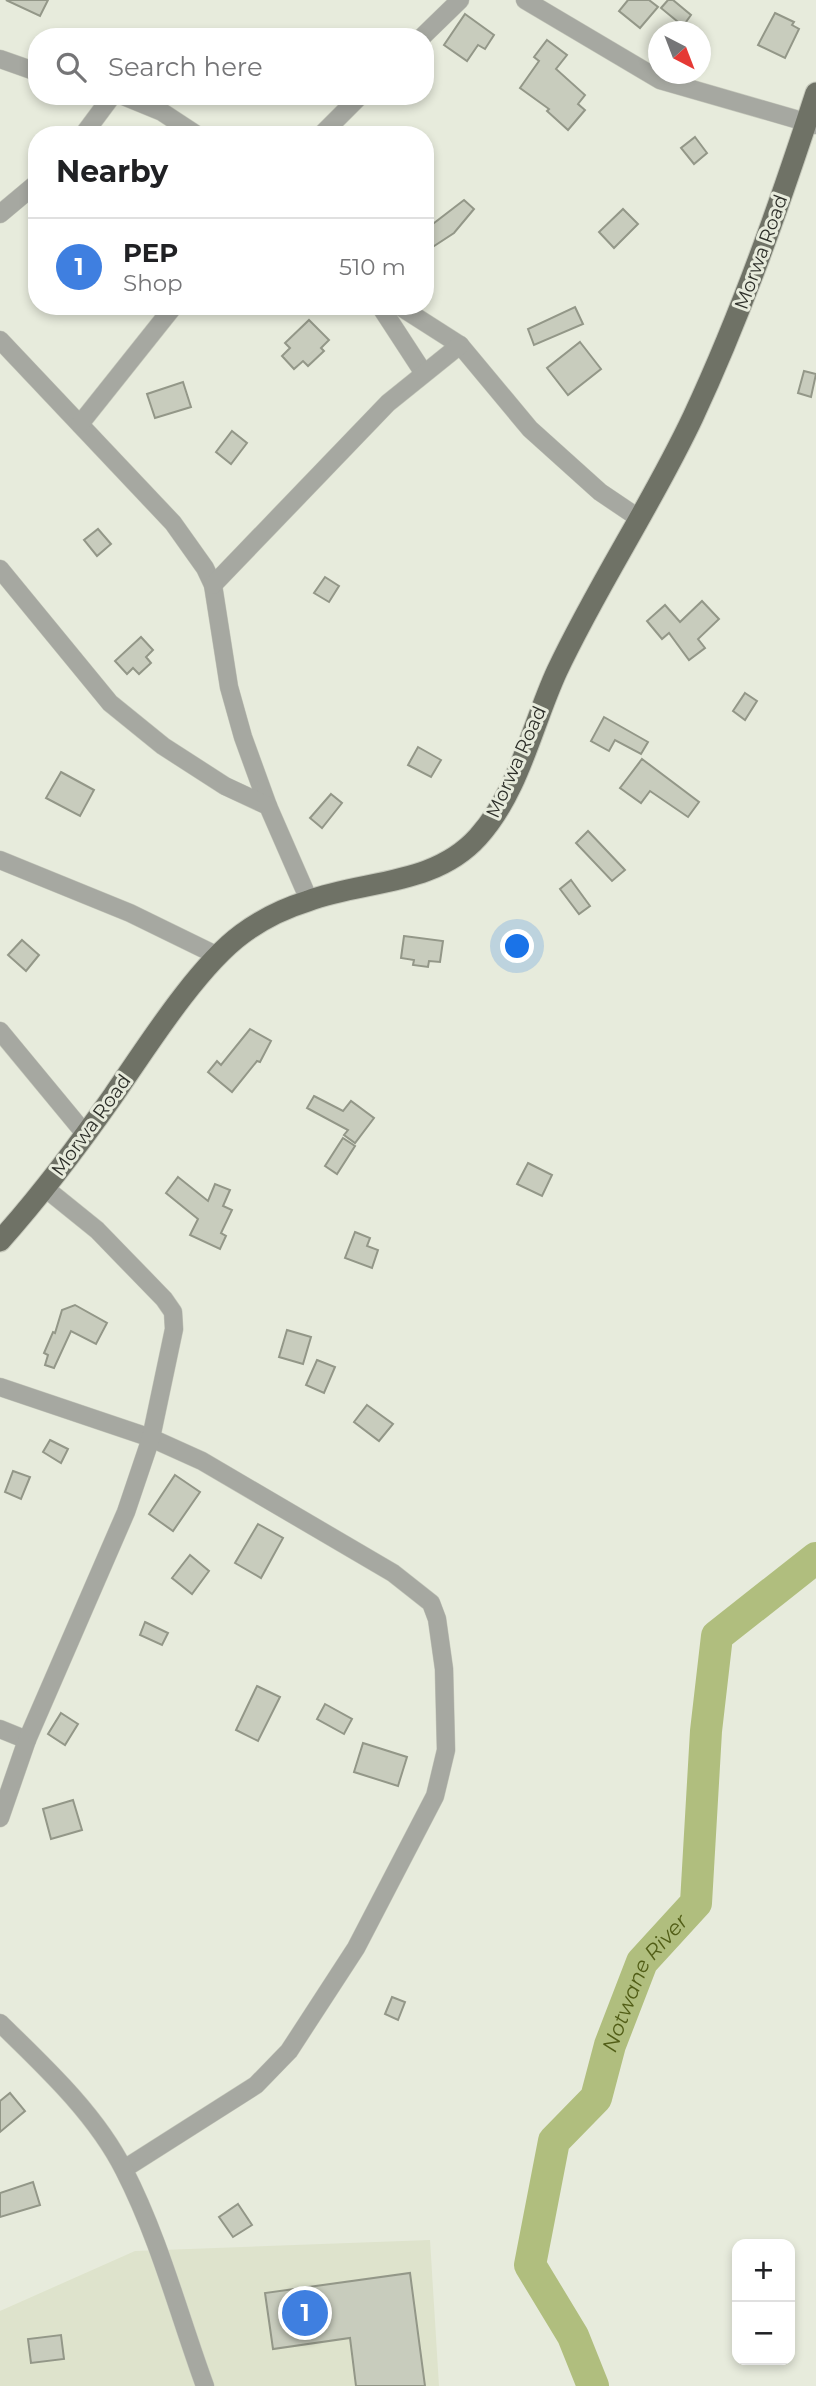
<!DOCTYPE html>
<html lang="en">
<head>
<meta charset="utf-8">
<style>
	body { margin:0; font-family:Montserrat,sans-serif; background:#f6f6f6; color:#202124 }
	.controls { position:absolute; right:21px; bottom:21px; display:grid; overflow:hidden; border-radius:14px; box-shadow:0 4px 10px #0003 }
	.controls button { width:63px; height:63px; display:grid; place-items:center; padding:0; border:0; border-bottom:2px solid #e0e0e0; background:#fff; color:#202124; font:35px sans-serif }
	.compass { position:absolute; left:648px; top:21px; width:63px; height:63px; border-radius:50%; background:#fff; box-shadow:0 4px 10px #0003; rotate:138deg }
	.you { position:absolute; left:518px; top:947px; width:24px; height:24px; margin:-18px; border:5px solid #fff; border-radius:50%; background:#1a73e8; box-shadow:0 0 0 10px #1a73e833 }
	.badge { display:grid; place-items:center; width:46px; height:46px; border-radius:50%; background:#db2777; color:#fff; font-size:23px; font-weight:700 }
	.pin { position:absolute; translate:-50% -50%; border:4px solid #fff; box-shadow:0 2px 7px #0006 }
	.list { margin:0; padding:0; list-style:none }
	h2 { display:flex; justify-content:space-between; align-items:center; height:91px; margin:0; padding:0 28px; font-size:30px }
	h2 small { font-size:23px; font-weight:400; color:#757577 }
	.list li { display:grid; grid-template-columns:46px 1fr auto; gap:21px; align-items:center; box-sizing:border-box; height:98px; padding:0 28px; border-top:2px solid #e0e0e0 }
	.list b { display:block; font-size:26px; white-space:nowrap }
	.list p { margin:0; font-size:23px; white-space:nowrap; color:#757577 }
	.list em { font-size:23px; font-style:normal; color:#757577 }
	.icon { flex:none; width:38px; height:38px; fill:none; stroke:currentColor; stroke-width:2; stroke-linecap:round; stroke-linejoin:round }
	.map { position:relative; flex:none; width:816px; height:2386px; overflow:hidden }
	.search { position:absolute; background:#fff; box-shadow:0 4px 10px #0003; left:28px; top:28px; width:406px; height:77px; display:flex; align-items:center; gap:18px; box-sizing:border-box; padding:0 24px; border-radius:28px; color:#757577; font-size:26px }
	.panel { position:absolute; background:#fff; box-shadow:0 4px 10px #0003; left:28px; top:126px; width:406px; height:189px; border-radius:28px }
	.map>svg:first-child { display:block }
	.built { fill:#dee3cc }
	.lines { fill:none; stroke-linecap:round; stroke-linejoin:round }
	.river { stroke:#b0be7e; stroke-width:32 }
	.building { fill:#c8ccbd; stroke:#939788; stroke-width:2 }
	.minor-casing { stroke:#c6c9bc; stroke-width:19 }
	.major-casing { stroke:#c6c9bc; stroke-width:23 }
	.minor { stroke:#a6a8a1; stroke-width:18 }
	.major { stroke:#6f7266; stroke-width:21 }
	.labels { text-anchor:middle; dominant-baseline:central; stroke-width:6; stroke-linejoin:round; paint-order:stroke }
	.street-label { font-size:19px; fill:#2d2f29; stroke:#e7ebdc }
	.water-label { font-size:21px; font-style:italic; fill:#525e17; stroke:#e7ebdc }
</style>
</head>
<body>
<div class="map">
<svg width="816" height="2386" viewBox="0 0 816 2386">
	<rect width="100%" height="100%" fill="#e7ebdc"/>
	<path class="built" d="M430,2240L439,2386H0V2311L135,2251Z"/>
	<g class="lines">
		<path class="river" id="s1" d="M593,2386L573,2336L530,2265L554,2141L596,2098L610,2045L642,1962L696,1903L706,1731L717,1636L816,1558"/>
	</g>
	<g class="building">
		<path d="M6,0H48L40,16Z"/>
		<path d="M628,0H649L658,7L640,28L619,11Z"/>
		<path d="M668,0H673L691,15L683,26L661,8Z"/>
		<path d="M775,13L794,22L792,25L799,29L785,58L758,45Z"/>
		<path d="M465,14L494,35L485,49L478,45L467,61L444,45Z"/>
		<path d="M547,40L567,55L556,69L585,95L578,104L585,110L568,130L547,111L549,109L520,88L539,61L534,57Z"/>
		<path d="M695,137L707,153L694,164L681,148Z"/>
		<path d="M464,200L474,209L454,233L425,252V230Z"/>
		<path d="M623,209L638,224L614,248L599,232Z"/>
		<path d="M575,307L583,324L534,345L528,329Z"/>
		<path d="M309,320L329,340L321,348L324,351L308,366L303,361L294,369L282,356L290,348L285,343Z"/>
		<path d="M580,342L601,369L568,395L547,368Z"/>
		<path d="M804,371L816,374L811,397L798,393Z"/>
		<path d="M183,382L191,407L155,418L147,394Z"/>
		<path d="M232,431L247,443L231,464L216,452Z"/>
		<path d="M98,529L111,544L97,556L84,540Z"/>
		<path d="M325,577L339,586L329,602L314,593Z"/>
		<path d="M702,601L719,619L698,639L705,648L689,660L669,633L662,639L647,621L665,605L680,622Z"/>
		<path d="M141,637L153,650L146,657L151,663L139,674L133,668L127,674L115,661Z"/>
		<path d="M745,693L757,701L745,720L733,711Z"/>
		<path d="M604,717L648,742L641,754L615,740L609,751L591,741Z"/>
		<path d="M418,747L441,760L431,777L408,765Z"/>
		<path d="M642,759L699,802L688,817L650,791L641,803L620,788Z"/>
		<path d="M61,772L94,790L80,816L46,798Z"/>
		<path d="M331,794L342,803L322,828L310,818Z"/>
		<path d="M588,831L625,870L612,881L576,843Z"/>
		<path d="M571,880L590,906L579,914L560,889Z"/>
		<path d="M404,936L443,941L440,962L429,961L428,967L413,965L414,960L401,958Z"/>
		<path d="M22,940L39,955L26,971L8,955Z"/>
		<path d="M250,1029L271,1041L260,1062L257,1061L232,1092L208,1072L217,1061L221,1065Z"/>
		<path d="M314,1096L343,1111L351,1101L374,1118L355,1143L344,1135L348,1130L307,1108Z"/>
		<path d="M343,1138L355,1146L337,1174L325,1166Z"/>
		<path d="M528,1163L552,1175L542,1196L517,1184Z"/>
		<path d="M178,1177L208,1201L215,1184L230,1190L223,1206L232,1210L221,1233L226,1236L220,1249L190,1235L198,1219L166,1193Z"/>
		<path d="M355,1232L370,1238L367,1246L378,1250L372,1268L345,1258Z"/>
		<path d="M75,1305L107,1323L96,1344L71,1331L54,1368L45,1365L48,1355L44,1353L53,1332L55,1333L62,1310Z"/>
		<path d="M287,1330L311,1337L303,1364L279,1357Z"/>
		<path d="M317,1360L335,1367L324,1393L306,1385Z"/>
		<path d="M367,1405L393,1424L379,1441L354,1422Z"/>
		<path d="M50,1440L68,1449L61,1463L43,1452Z"/>
		<path d="M13,1471L30,1477L21,1499L5,1492Z"/>
		<path d="M175,1475L200,1492L173,1531L149,1514Z"/>
		<path d="M258,1524L283,1538L261,1578L235,1563Z"/>
		<path d="M190,1555L209,1571L192,1594L172,1578Z"/>
		<path d="M145,1622L168,1633L162,1645L140,1635Z"/>
		<path d="M257,1686L280,1697L258,1741L236,1730Z"/>
		<path d="M325,1704L352,1719L344,1734L317,1719Z"/>
		<path d="M61,1713L78,1724L65,1745L48,1734Z"/>
		<path d="M363,1743L407,1757L398,1786L354,1772Z"/>
		<path d="M73,1800L82,1830L51,1839L43,1809Z"/>
		<path d="M392,1997L405,2002L398,2020L385,2014Z"/>
		<path d="M10,2093L25,2111L0,2132V2101Z"/>
		<path d="M33,2182L40,2205L0,2217V2193Z"/>
		<path d="M238,2204L252,2225L233,2237L219,2217Z"/>
		<path d="M410,2273L425,2386H356L350,2338L273,2349L265,2293Z"/>
		<path d="M61,2335L64,2359L31,2363L28,2339Z"/>
	</g>
	<g class="lines">
		<defs>
			<g id="minor">
				<path d="M525,0L660,80L816,125"/>
				<path d="M422,37L460,0"/>
				<path d="M0,59L37,72"/>
				<path d="M123,96L162,112L197,135"/>
				<path d="M83,135L112,96"/>
				<path d="M321,135L360,96"/>
				<path d="M0,214L37,183"/>
				<path d="M380,306L423,372"/>
				<path d="M399,306L460,345L530,429L600,492L640,519"/>
				<path d="M0,340L173,523L205,568L213,585L229,687L243,737L268,806"/>
				<path d="M80,424L174,306"/>
				<path d="M0,569L110,703L163,746L225,786L268,806L309,900"/>
				<path d="M213,585L388,403L460,345"/>
				<path d="M0,860L130,913L218,956"/>
				<path d="M0,1031L86,1135"/>
				<path d="M0,1387L151,1438L202,1461L393,1573L431,1603L437,1619L444,1669L446,1750L435,1796L356,1948L289,2051L256,2085L124,2169"/>
				<path d="M0,1729L27,1740"/>
				<path d="M0,1818L27,1740L126,1512L151,1438L174,1329L173,1312L164,1299L97,1230L45,1188"/>
				<path d="M0,2023C44,2066 96,2114 124,2170C159,2238 179,2315 205,2386"/>
			</g>
			<path id="major" d="M0,1241C41,1195 78,1146 113,1096C146,1048 197,967 242,934C261,920 285,908 308,901C364,880 434,886 478,837C519,792 532,725 557,671C598,584 652,504 693,417C742,312 780,203 816,93"/>
		</defs>
		<use href="#minor" class="minor-casing"/>
		<use href="#major" class="major-casing"/>
		<use href="#minor" class="minor"/>
		<use href="#major" class="major"/>
	</g>
	<g class="labels">
		<g class="street-label">
			<text transform="translate(761 252) rotate(-70)">Morwa Road</text>
			<text transform="translate(516 762) rotate(-66)">Morwa Road</text>
			<text transform="translate(91 1125) rotate(-54)">Morwa Road</text>
		</g>
		<g class="water-label">
			<text stroke="none"><textPath href="#s1" startOffset="450">Notwane River</textPath></text>
		</g>
	</g>
</svg>
<div class="controls">
<button>+</button>
<button>−</button>
</div>
<svg class="compass" viewBox="-18 -18 36 36"><path d="M0-13l5 13h-10z" fill="#e53935"/><path d="M0 13l5-13h-10z" fill="#757577"/></svg>
<div class="you"></div>
<div class="pin badge" style="left:305px;top:2313px;background:#3f7fe0">1</div>
<div class="search"><svg class="icon" aria-label="search" viewBox="0 0 24 24"><circle cx="10" cy="10" r="6"/><path d="M15 15l6 6"/></svg>Search here</div>
<section class="panel">
<h2>Nearby<small></small></h2>
<ul class="list">
<li><span class="badge" style="background:#3f7fe0">1</span><div><b>PEP</b><p>Shop</p></div><em>510 m</em></li>
</ul>
</section>
</div>
</body>
</html>
